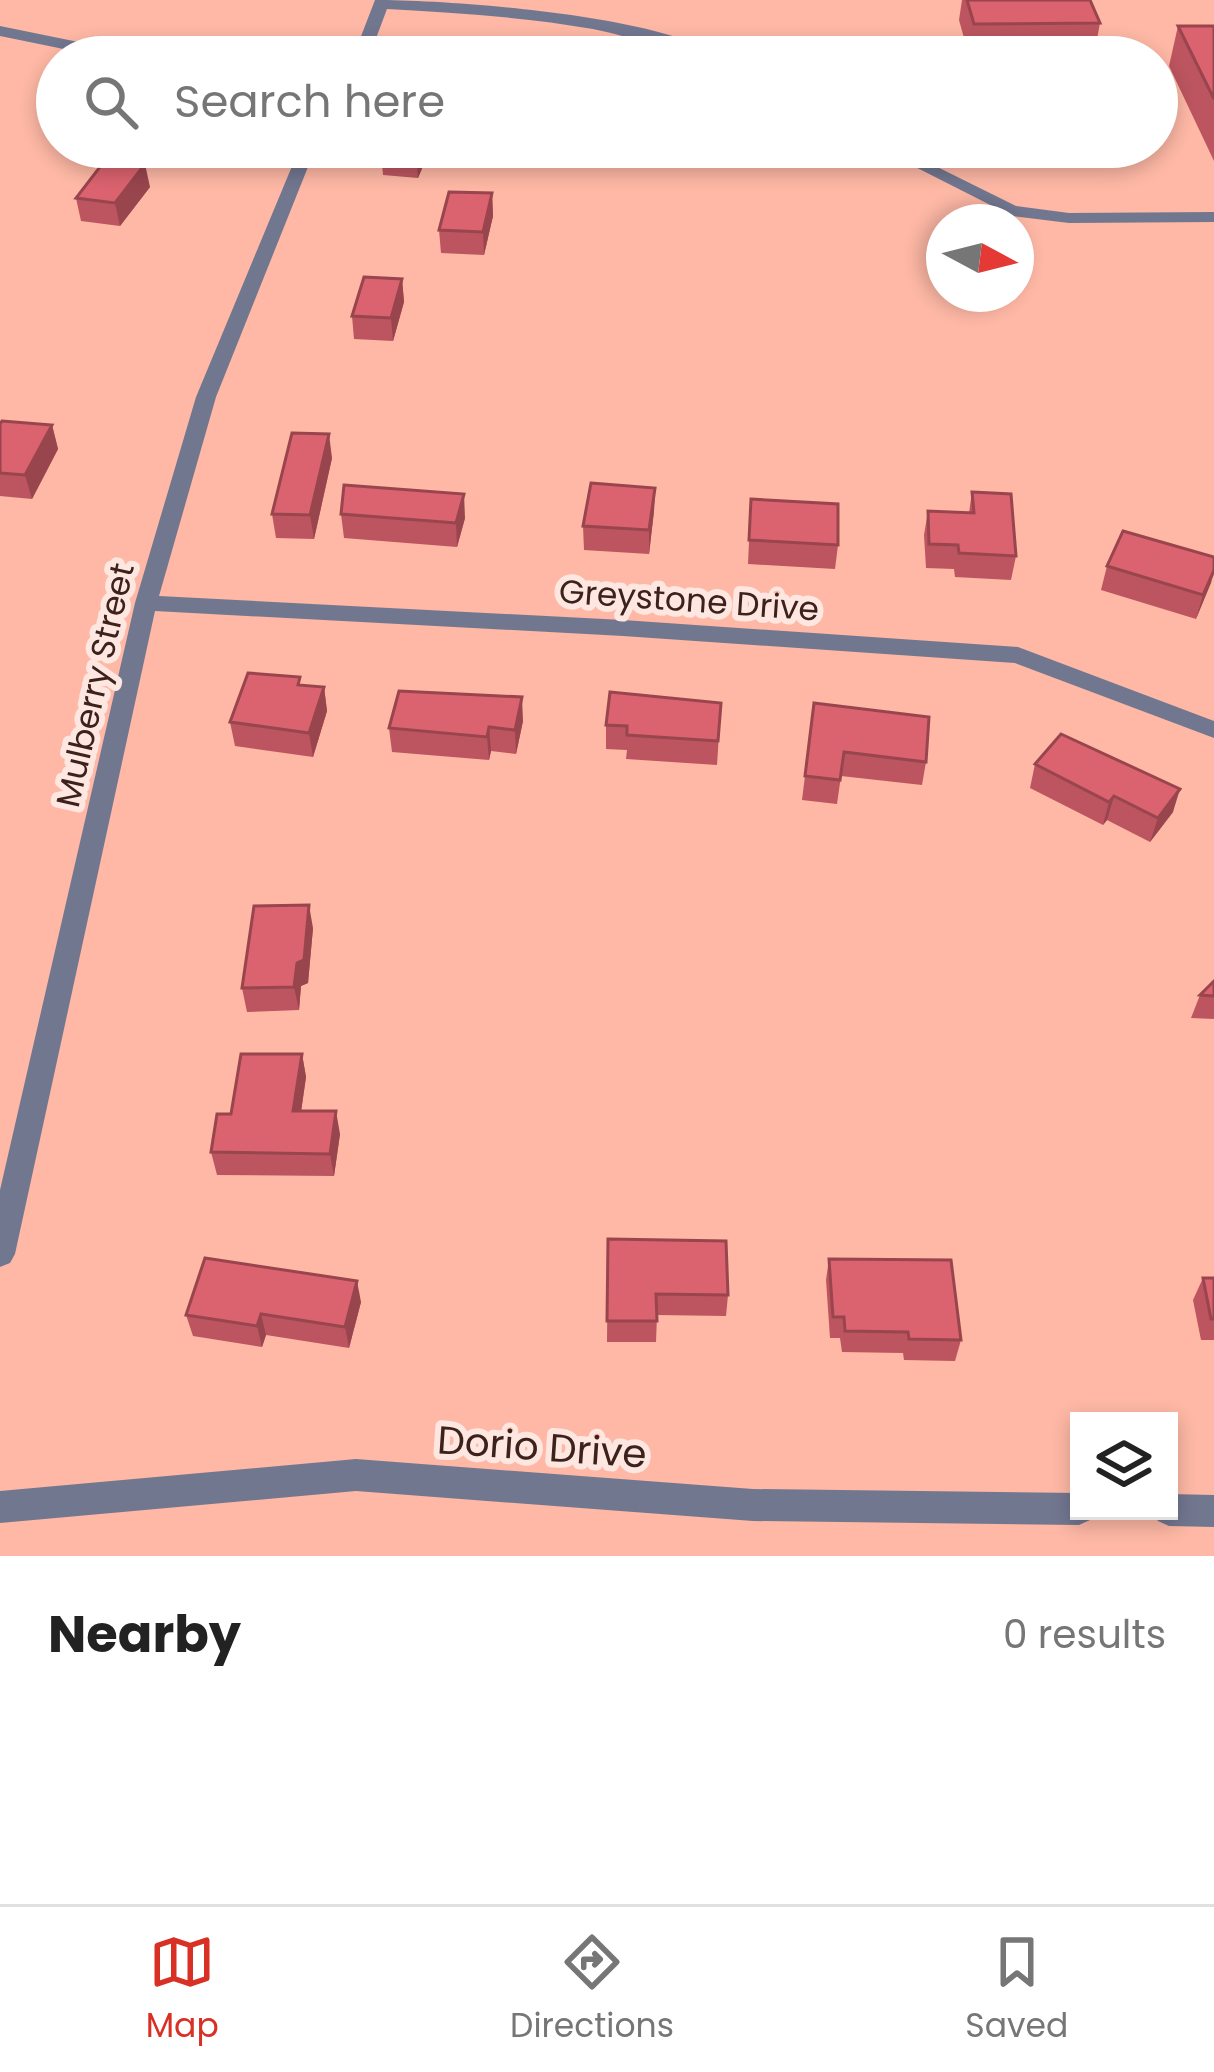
<!DOCTYPE html>
<html lang="en">
<head>
<meta charset="utf-8">
<style>
	body { margin:0; font-family:Poppins,sans-serif; background:#f6f6f6; color:#222 }
	.controls { position:absolute; right:36px; bottom:36px; display:grid; overflow:hidden; border-radius:0px; box-shadow:0 6px 18px #0003 }
	.controls button { width:108px; height:108px; display:grid; place-items:center; padding:0; border:0; border-bottom:3px solid #e0e0e0; background:#fff; color:#222; font:60px sans-serif }
	.compass { position:absolute; left:926px; top:204px; width:108px; height:108px; border-radius:50%; background:#fff; box-shadow:0 6px 18px #0003; rotate:97deg }
	.list { margin:0; padding:0; list-style:none }
	h2 { display:flex; justify-content:space-between; align-items:center; height:156px; margin:0; padding:0 48px; font-size:51px }
	h2 small { font-size:39px; font-weight:400; color:#767676 }
	.icon { flex:none; width:66px; height:66px; fill:none; stroke:currentColor; stroke-width:2; stroke-linecap:round; stroke-linejoin:round }
	.map { position:relative; flex:none; width:1214px; height:1556px; overflow:hidden }
	.search { position:absolute; background:#fff; box-shadow:0 6px 18px #0003; left:36px; right:36px; top:36px; height:132px; display:flex; align-items:center; gap:30px; box-sizing:border-box; padding:0 42px; border-radius:66px; color:#767676; font-size:45px }
	.sheet { height:348px; background:#fff }
	nav { display:flex; justify-content:space-around; align-items:center; box-sizing:border-box; height:168px; border-top:3px solid #e0e0e0; background:#fff; font-size:33px; color:#767676 }
	nav a { display:grid; justify-items:center; gap:6px }
	nav .on { color:#d93025 }
	.map>svg:first-child { display:block }
	.lines { fill:none; stroke-linecap:round; stroke-linejoin:round }
	.minor { fill:#727790; fill-rule:evenodd }
	.wall { fill:#bc555f }
	.shaded-wall { fill:#99454e }
	.building { fill:#db636f; stroke:#99454e; stroke-width:3 }
	.labels { text-anchor:middle; dominant-baseline:central; stroke-width:12; stroke-linejoin:round; paint-order:stroke }
	.street-label { font-size:33px; fill:#3c221b; stroke:#fde7e0 }
	.near-street-label { font-size:39px; fill:#3c221b; stroke:#fde7e0 }
</style>
</head>
<body>
<div class="map">
<svg width="1214" height="1556" viewBox="0 0 1214 1556">
	<rect width="100%" height="100%" fill="#feb8a5"/>
	<g class="lines">
		<g class="minor">
			<path d="M375,0C453,0 660,15 721,57C678,57 635,37 593,29C525,17 456,13 387,9L369,57H353Z"/>
			<path d="M0,26L93,45L168,52L176,57L93,55L0,36Z"/>
			<path d="M300,147H316L216,397L159,596L623,620L1018,647L1214,721V738L1015,663L623,636L155,611L15,1254L10,1263L0,1267V1190L135,603L196,397Z"/>
			<path d="M876,147H897L1016,206L1069,213L1214,212V222L1069,223L1012,216Z"/>
			<path d="M356,1459L753,1489L1079,1493V1511H1094L1090,1520L1079,1525L753,1521L356,1491L0,1523V1491Z"/>
			<path d="M1169,1494L1214,1495V1527L1169,1526L1158,1521L1153,1511H1169Z"/>
		</g>
	</g>
	<g class="wall">
		<path d="M962,0H1090L1100,23L1094,55L969,56L959,20Z"/>
		<path d="M1178,26H1214V161L1169,66Z"/>
		<path d="M431,147L418,178L383,175L381,152Z"/>
		<path d="M150,187L120,226L81,221L76,198Z"/>
		<path d="M492,193L493,216L484,255L441,253L439,230Z"/>
		<path d="M402,279L404,302L393,341L354,339L352,316Z"/>
		<path d="M0,424L52,425L58,449L32,499L0,496Z"/>
		<path d="M332,458L314,539L276,538L272,514Z"/>
		<path d="M655,488L654,511L649,554L584,550L583,526Z"/>
		<path d="M972,492L1016,556L1011,580L955,577L954,569L926,568L924,535L928,511L969,513Z"/>
		<path d="M751,499L838,545L835,569L748,564Z"/>
		<path d="M341,514L465,518L457,547L344,538Z"/>
		<path d="M1214,557V574L1196,619L1101,590L1107,566Z"/>
		<path d="M302,686L324,687L327,711L313,757L235,746L230,722Z"/>
		<path d="M721,703L717,765L626,759L627,750L606,749V725Z"/>
		<path d="M814,703L926,762L922,785L841,776L837,804L802,800Z"/>
		<path d="M523,721L516,754L491,751L489,760L392,752L389,728Z"/>
		<path d="M1035,764L1173,812L1150,842L1107,820L1103,825L1030,788Z"/>
		<path d="M313,928L308,983L301,986L299,1010L247,1012L242,988Z"/>
		<path d="M1214,981V1019L1191,1018L1200,995Z"/>
		<path d="M302,1054L306,1077L301,1111L340,1134L334,1176L217,1175L211,1152L231,1114Z"/>
		<path d="M608,1239L728,1295L726,1316L657,1315L656,1342H607Z"/>
		<path d="M829,1259L961,1340L955,1361L904,1360L903,1353L842,1352L840,1338H830L826,1280Z"/>
		<path d="M1203,1278H1214V1340H1201L1193,1300Z"/>
		<path d="M361,1302L349,1348L266,1335L262,1347L193,1336L186,1315Z"/>
	</g>
	<g class="shaded-wall">
		<path d="M420,147H431L418,178L416,155Z"/>
		<path d="M145,164L150,187L120,226L115,203Z"/>
		<path d="M492,193L493,216L484,255L483,232Z"/>
		<path d="M402,279L404,302L393,341L391,318Z"/>
		<path d="M52,425L58,449L32,499L25,475Z"/>
		<path d="M329,434L332,458L314,539L310,515Z"/>
		<path d="M655,488L654,511L649,554V530Z"/>
		<path d="M464,494L465,518L457,547L456,523Z"/>
		<path d="M1214,570L1211,583L1196,619L1203,595Z"/>
		<path d="M324,687L327,711L313,757L309,733Z"/>
		<path d="M522,697L523,721L516,754L515,730Z"/>
		<path d="M489,727L491,751L489,760L487,737Z"/>
		<path d="M1180,789L1173,812L1150,842L1158,818Z"/>
		<path d="M1114,796L1107,820L1103,825L1109,802Z"/>
		<path d="M309,905L313,928L308,983L301,986L299,1010L294,987L297,963Z"/>
		<path d="M302,1054L306,1077L298,1133L293,1111Z"/>
		<path d="M336,1111L340,1134L334,1176L330,1154Z"/>
		<path d="M357,1281L361,1302L349,1348L345,1327Z"/>
		<path d="M261,1314L266,1335L262,1347L257,1326Z"/>
	</g>
	<g class="building">
		<path d="M967,0H1090L1100,23L974,24Z"/>
		<path d="M1178,26H1214V99Z"/>
		<path d="M383,147H420L416,155L381,152Z"/>
		<path d="M106,159L145,164L115,203L76,198Z"/>
		<path d="M449,192L492,193L483,232L439,230Z"/>
		<path d="M364,277L402,279L391,318L352,316Z"/>
		<path d="M2,421L52,425L25,475L0,473V424Z"/>
		<path d="M292,433L329,434L310,515L272,514Z"/>
		<path d="M591,483L655,488L649,530L583,526Z"/>
		<path d="M344,485L464,494L456,523L341,514Z"/>
		<path d="M972,492L1011,494L1016,556L959,553L958,545L929,544L928,511L974,513Z"/>
		<path d="M751,499L838,504V545L749,540Z"/>
		<path d="M1123,531L1214,557V570L1203,595L1107,566Z"/>
		<path d="M248,673L300,677L298,685L324,687L309,733L230,722Z"/>
		<path d="M399,691L522,697L515,730L489,727L487,737L389,728Z"/>
		<path d="M610,692L721,703L718,741L627,735V726L606,725Z"/>
		<path d="M814,703L929,717L926,762L844,752L840,780L805,776Z"/>
		<path d="M1061,734L1180,789L1158,818L1114,796L1109,802L1035,764Z"/>
		<path d="M309,905L304,960L297,963L294,987L242,988L254,906Z"/>
		<path d="M1214,981V996L1200,995Z"/>
		<path d="M241,1054H302L293,1111H336L330,1154L211,1152L217,1114H231Z"/>
		<path d="M608,1239L726,1241L728,1295L656,1294L657,1321H607Z"/>
		<path d="M205,1258L357,1281L345,1327L261,1314L257,1326L186,1315Z"/>
		<path d="M829,1259L951,1260L961,1340L909,1339L908,1332L845,1331L844,1317H833Z"/>
		<path d="M1203,1278H1214V1319H1211Z"/>
	</g>
	<g class="labels">
		<g class="street-label">
			<text transform="translate(689 600) rotate(4)">Greystone Drive</text>
			<text transform="translate(95 685) rotate(-77)">Mulberry Street</text>
		</g>
		<g class="near-street-label">
			<text transform="translate(542 1447) rotate(4)">Dorio Drive</text>
		</g>
	</g>
</svg>
<div class="controls">
<button><svg class="icon" aria-label="layers" viewBox="0 0 24 24"><path d="M12 4l9 5-9 5-9-5zM3 14l9 5 9-5"/></svg></button>
</div>
<svg class="compass" viewBox="-18 -18 36 36"><path d="M0-13l5 13h-10z" fill="#e53935"/><path d="M0 13l5-13h-10z" fill="#767676"/></svg>
<div class="search"><svg class="icon" aria-label="search" viewBox="0 0 24 24"><circle cx="10" cy="10" r="6"/><path d="M15 15l6 6"/></svg>Search here</div>
</div>
<section class="sheet">
<h2>Nearby<small>0 results</small></h2>
<ul class="list">
</ul>
</section>
<nav>
<a class="on"><svg class="icon" aria-label="map" viewBox="0 0 24 24"><path d="M3 6l6-2 6 2 6-2v14l-6 2-6-2-6 2zM9 4v14M15 6v14"/></svg>Map</a>
<a><svg class="icon" aria-label="directions" viewBox="0 0 24 24"><path d="M12 3l9 9-9 9-9-9zM9 14v-3h6M13 9l2 2-2 2"/></svg>Directions</a>
<a><svg class="icon" aria-label="saved" viewBox="0 0 24 24"><path d="M7 4h10v16l-5-4-5 4z"/></svg>Saved</a>
</nav>
</body>
</html>
